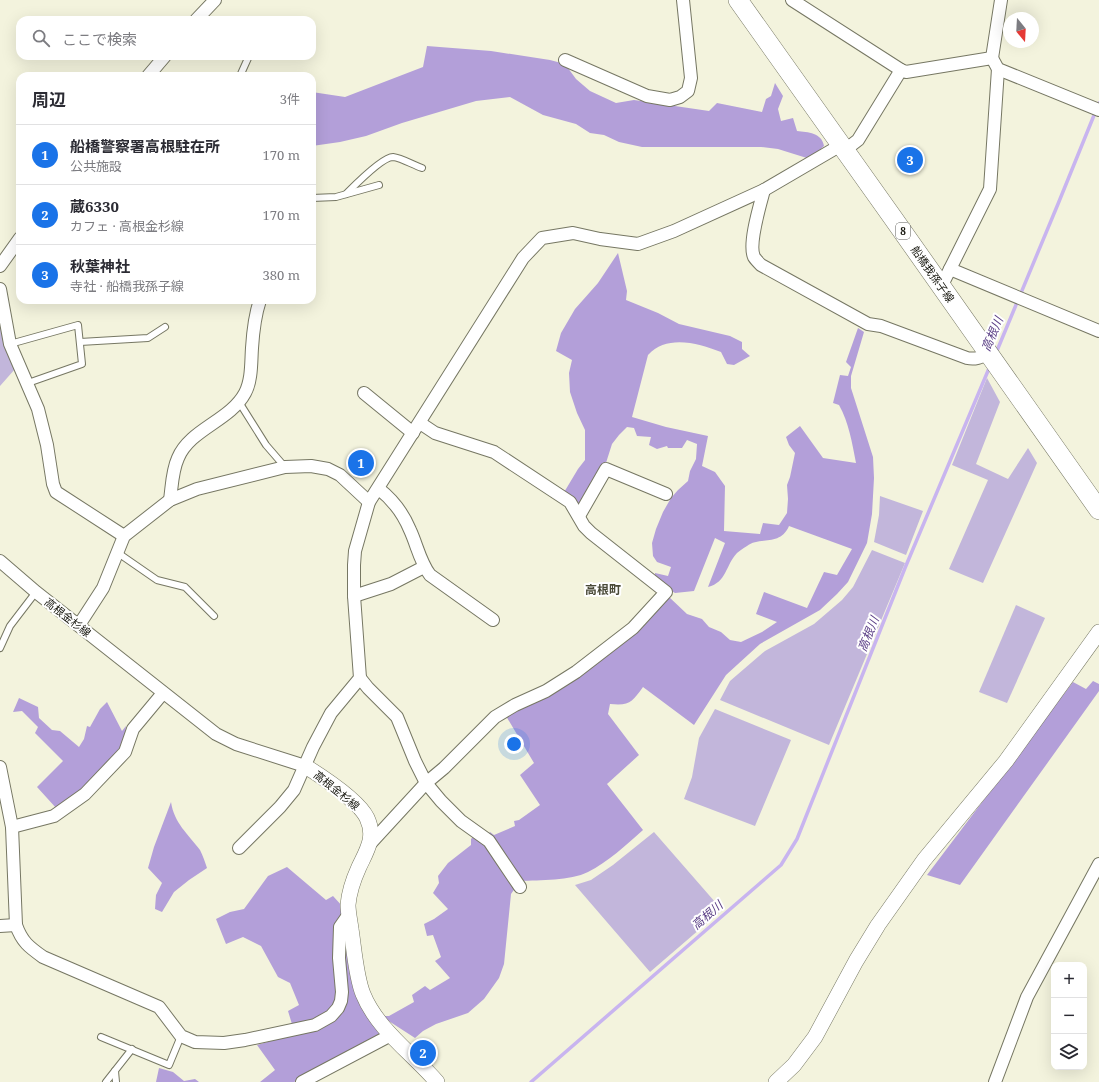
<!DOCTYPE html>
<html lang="ja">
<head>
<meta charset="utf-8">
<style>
	body { margin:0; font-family:"Noto Serif","Noto Sans JP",serif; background:#f7f7f7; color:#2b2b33 }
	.controls { position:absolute; right:12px; bottom:12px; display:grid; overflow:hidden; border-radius:8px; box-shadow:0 4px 16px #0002 }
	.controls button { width:36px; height:36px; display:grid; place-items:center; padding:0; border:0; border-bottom:1px solid #e1e1e2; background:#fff; color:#2b2b33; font:20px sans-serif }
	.compass { position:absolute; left:1003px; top:12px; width:36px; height:36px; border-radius:50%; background:#fff; box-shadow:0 4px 16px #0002; rotate:162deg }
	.you { position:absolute; left:514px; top:744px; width:14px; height:14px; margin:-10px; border:3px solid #fff; border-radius:50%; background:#1a73e8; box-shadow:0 0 0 6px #1a73e833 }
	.badge { display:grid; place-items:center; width:26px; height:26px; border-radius:50%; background:#1a73e8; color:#fff; font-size:13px; font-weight:700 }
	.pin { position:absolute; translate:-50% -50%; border:2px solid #fff; box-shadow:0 1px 4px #0006 }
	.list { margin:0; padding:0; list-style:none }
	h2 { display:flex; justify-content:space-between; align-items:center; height:52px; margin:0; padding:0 16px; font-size:17px }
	h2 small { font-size:13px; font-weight:400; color:#7c7c81 }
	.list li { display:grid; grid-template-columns:26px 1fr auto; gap:12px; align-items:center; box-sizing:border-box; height:60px; padding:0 16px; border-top:1px solid #e1e1e2 }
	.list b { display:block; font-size:15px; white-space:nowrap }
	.list p { margin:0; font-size:13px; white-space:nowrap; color:#7c7c81 }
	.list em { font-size:13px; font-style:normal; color:#7c7c81 }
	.icon { flex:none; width:22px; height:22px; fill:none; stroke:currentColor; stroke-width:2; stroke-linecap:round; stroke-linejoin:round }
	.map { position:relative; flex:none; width:1099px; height:1082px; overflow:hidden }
	.search { position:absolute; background:#fff; box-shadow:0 4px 16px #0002; left:16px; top:16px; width:300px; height:44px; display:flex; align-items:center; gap:10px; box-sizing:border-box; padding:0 14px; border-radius:12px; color:#7c7c81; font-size:15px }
	.panel { position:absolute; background:#fff; box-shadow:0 4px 16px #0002; left:16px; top:72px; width:300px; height:232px; border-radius:12px }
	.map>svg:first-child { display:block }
	.green { fill:#c2b6db }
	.forest { fill:#b39fd9 }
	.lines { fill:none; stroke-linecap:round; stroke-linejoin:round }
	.stream { stroke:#c8b4ef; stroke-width:3.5 }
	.service-casing { stroke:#767763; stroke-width:8 }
	.minor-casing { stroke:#767763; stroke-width:14 }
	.tertiary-casing { stroke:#767763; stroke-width:16 }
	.primary-casing { stroke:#767763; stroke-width:20 }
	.service { stroke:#fff; stroke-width:6 }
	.minor { stroke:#fff; stroke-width:12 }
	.tertiary { stroke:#fff; stroke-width:15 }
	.primary { stroke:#fff; stroke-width:19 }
	.labels { text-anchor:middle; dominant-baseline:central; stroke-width:4; stroke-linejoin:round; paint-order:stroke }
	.shield { fill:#fff; stroke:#5b5b56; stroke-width:1 }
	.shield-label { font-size:10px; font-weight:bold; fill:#15150d }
	.street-label { font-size:11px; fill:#15150d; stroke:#fff }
	.water-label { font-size:12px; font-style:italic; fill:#5c4087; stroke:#fff }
	.neighbourhood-label { font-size:12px; font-weight:bold; fill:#4a4a38; stroke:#fff }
</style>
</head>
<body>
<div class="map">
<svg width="1099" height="1082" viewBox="0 0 1099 1082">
	<rect width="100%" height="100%" fill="#f3f3dd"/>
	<g class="green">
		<path d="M0,317L4,344L15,369L0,386Z"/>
		<path d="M987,378L1000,402L976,464L1008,479L1028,448L1037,463L983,583L949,569L988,480L952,465Z"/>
		<path d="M880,496L923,511L906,555L874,542L879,515Z"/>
		<path d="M872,550L905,563L829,745L720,700L730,681L765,651L814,624L842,600L853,587Z"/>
		<path d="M1016,605L1045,618L1007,703L979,692Z"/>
		<path d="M715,709L791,740L755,826L684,799L692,777L699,738Z"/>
		<path d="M654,832L722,910L650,972L575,885L591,880L613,865Z"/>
	</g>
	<g class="forest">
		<path d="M427,46L491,51L550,60L565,64L576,79L590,91L616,103L634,100L709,111L717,103L762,112L766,99L771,96L775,83L783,96L778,109L781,121L793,118L797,131C808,132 822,133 824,146L810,159L778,149L761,147H642L619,142L604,135L590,133L576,124L543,115L510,97L476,101L402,123L366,136L340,142L312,146V92L345,97L423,67Z"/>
		<path d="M618,253L627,291L626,300L658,313L679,324L730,336L742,342V349L750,356L734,365L727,364L721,352C698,343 667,334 648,355L632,417L666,427L708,436L702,466L715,472L725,486L724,531L760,534L763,523L779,525L787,513L788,499L787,485L790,477L795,453L789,445L786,437L800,426L823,458L856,463C852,443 849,423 839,405L833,403L840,375L848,376L851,367L846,362L858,328L864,332L851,376V388L873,457L874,478L872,514L867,543L848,582L837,594L820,610L760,644L726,675L694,725L643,687C632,702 630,706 610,704L608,714L639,755L607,784L643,830C626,845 608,862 588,872C570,881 540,880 520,881L511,894L504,964L499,978L484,999L468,1013L436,1024L423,1031L415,1038L381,1016H389L414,1002L412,995L425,986L430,990L450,978L435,961L441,957L433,935L427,936L424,924L434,919L448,909L433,893L439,883L438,876L448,863L471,845V839L475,835L483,840L490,832L494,835L515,826L514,821L519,820L540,805L520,775L534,763L506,716C550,691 598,668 635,633C647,622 657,608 668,596L687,614L702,619L709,627L721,632L730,640L741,642L762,632L777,622L756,614L764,592L807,608L824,572L837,575L852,549L789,526C780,547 759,536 747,546C743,548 740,551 737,553C725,566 727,582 708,587L725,543L715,538L694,591L675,593L655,581V573L668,576L671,567L657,562L653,556L652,543L656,529L663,512L671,498L678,490L688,481L690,471L696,459L697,444L687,440L682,448H668L667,446L657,449L649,445L651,437L637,436L634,428L627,427L619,435L612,444L605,466L579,509L563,494L578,469L585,460V430L577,413L570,392L569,373L572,360L556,351L561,333L575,309L598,283Z"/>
		<path d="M1093,681L1099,684V691L960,885L927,875L1073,682L1086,689Z"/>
		<path d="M19,698L38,707L39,718L52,730L60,731L79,747L84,739L87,726L90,727L100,709L107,702L122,731L126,726L124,748L83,791L57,809L37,787L63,761L35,733L38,727L22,711L13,712Z"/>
		<path d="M171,802C174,823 188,834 200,850C203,856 205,862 207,868L189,880L174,892L162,912L155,909L156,895L162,883L148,868L154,847Z"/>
		<path d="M287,867L326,900L333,896L343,907L382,1036L294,1082H260L275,1070L257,1045L295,1034L288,1011L299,1005L290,983L278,977L261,946L243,937L226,944L216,919L230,912L244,909L268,876Z"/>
		<path d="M159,1068L173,1072L184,1081L195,1079L199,1082H156Z"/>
	</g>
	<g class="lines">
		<g class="stream">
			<path d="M996,353L1058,204L1099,103"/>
			<path d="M531,1082L781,865L797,839L905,568L990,366"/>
		</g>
		<defs>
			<g id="service">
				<path d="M240,76L249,56"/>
				<path d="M346,194C354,186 382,157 393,157C402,158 413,165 422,168"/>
				<path d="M312,198L336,197L379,185"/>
				<path d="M80,342L148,338L165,327"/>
				<path d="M10,344L78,325L82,364L28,383"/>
				<path d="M239,402L266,445L285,467"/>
				<path d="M118,553L157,580L185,587L214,616"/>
				<path d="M0,648L10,626L36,592"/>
				<path d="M101,1037L169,1065L181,1036"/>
				<path d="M115,1071L116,1082"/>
				<path d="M106,1082L132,1049"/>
			</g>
			<g id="minor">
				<path d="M792,0L901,70"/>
				<path d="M196,20L215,0"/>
				<path d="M992,58L1001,0"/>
				<path d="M565,60L647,96L670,100L680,97L688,91L691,78L683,0"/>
				<path d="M148,76L165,56"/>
				<path d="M845,150L858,140L901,70L906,72L992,58L998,69L1099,110"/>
				<path d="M764,190C760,205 748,244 754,257C756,260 759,263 761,265L868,324L881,326L967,358C976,360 981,357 989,353"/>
				<path d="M0,266L20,238"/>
				<path d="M950,269L1099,331"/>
				<path d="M941,287L990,189L998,69"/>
				<path d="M0,289L10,344L38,409L47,445L53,484L56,492L124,536"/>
				<path d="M364,393L413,433"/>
				<path d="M379,489C393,500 403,513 410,530C417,545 420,562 430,575L493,620"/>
				<path d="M170,500C172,486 172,471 178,458C190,429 230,421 245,393C252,380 251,362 252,348C253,332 255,315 260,300"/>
				<path d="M579,516L606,469L666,494"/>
				<path d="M0,561L36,592L216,734L236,744L305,766"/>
				<path d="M354,596L391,584L424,567"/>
				<path d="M79,625L103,588L124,536L170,500L197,489L285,467L311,466L328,469L340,475L369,502"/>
				<path d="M360,678L368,688L397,717L415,761L426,783L441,801L461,821L489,841L520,887"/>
				<path d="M0,767L12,827L16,925C22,942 29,947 43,957L159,1007L181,1036L195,1042L224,1043L245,1040L315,1025L331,1016L338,1008L341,1001L342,992L339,958L340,927L349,914"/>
				<path d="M12,827L54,816L85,794L125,752L133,729L163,693"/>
				<path d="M369,845L426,783L444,768L495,717L515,705L546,691L576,672L633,628L666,592L591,533L584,526L570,502L494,452L435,433L420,423"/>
				<path d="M239,848L280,807L294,790L313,747L331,713L360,678L354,596V565L355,551L369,502L523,258L542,238L573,233L600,239L638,244L674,231L764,190L841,145"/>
				<path d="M0,926L16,925"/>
				<path d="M302,1082L391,1035"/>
				<path d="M995,1082L1027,997L1099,864"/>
			</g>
			<g id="tertiary">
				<path d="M305,766C321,776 359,801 367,818C376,837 367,850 359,867C354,878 349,892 348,905C348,912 350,921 351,929C354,948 356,977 363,994C377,1029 413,1054 437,1082"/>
				<path d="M776,1082L794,1065L815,1037L856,961L878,925L924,860L1006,761L1099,632"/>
			</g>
			<path id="primary" d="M738,0L893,218L1099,510"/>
		</defs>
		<use href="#service" class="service-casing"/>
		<use href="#minor" class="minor-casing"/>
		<use href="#tertiary" class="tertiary-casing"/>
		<use href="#primary" class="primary-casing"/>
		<use href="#service" class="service"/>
		<use href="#minor" class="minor"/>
		<use href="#tertiary" class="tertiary"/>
		<use href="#primary" class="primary"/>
	</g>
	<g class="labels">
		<rect class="shield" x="896" y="223" width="14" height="16" rx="3"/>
		<g class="shield-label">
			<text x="903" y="231">8</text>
		</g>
		<g class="street-label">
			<text transform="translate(933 274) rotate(55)">船橋我孫子線</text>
			<text transform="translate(68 617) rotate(38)">高根金杉線</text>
			<text transform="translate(337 790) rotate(39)">高根金杉線</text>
		</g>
		<g class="water-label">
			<text transform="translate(992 334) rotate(-67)">高根川</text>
			<text transform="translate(868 634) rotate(-68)">高根川</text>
			<text transform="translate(707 915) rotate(-41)">高根川</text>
		</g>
		<g class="neighbourhood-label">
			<text x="603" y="589">高根町</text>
		</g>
	</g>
</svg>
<div class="controls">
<button>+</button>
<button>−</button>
<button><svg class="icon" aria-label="layers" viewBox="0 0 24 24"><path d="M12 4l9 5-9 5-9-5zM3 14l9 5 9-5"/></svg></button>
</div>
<svg class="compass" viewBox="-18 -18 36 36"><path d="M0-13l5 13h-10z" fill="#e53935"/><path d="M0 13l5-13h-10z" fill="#7c7c81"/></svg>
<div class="you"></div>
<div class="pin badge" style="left:361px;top:463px">1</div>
<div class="pin badge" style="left:423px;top:1053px">2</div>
<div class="pin badge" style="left:910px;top:160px">3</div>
<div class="search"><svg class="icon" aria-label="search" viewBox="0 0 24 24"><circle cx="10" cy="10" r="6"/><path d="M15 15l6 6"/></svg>ここで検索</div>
<section class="panel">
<h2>周辺<small>3件</small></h2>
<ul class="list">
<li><span class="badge">1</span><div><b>船橋警察署高根駐在所</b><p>公共施設</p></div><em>170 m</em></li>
<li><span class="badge">2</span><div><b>蔵6330</b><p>カフェ · 高根金杉線</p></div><em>170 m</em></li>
<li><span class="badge">3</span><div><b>秋葉神社</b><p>寺社 · 船橋我孫子線</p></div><em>380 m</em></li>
</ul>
</section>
</div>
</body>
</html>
